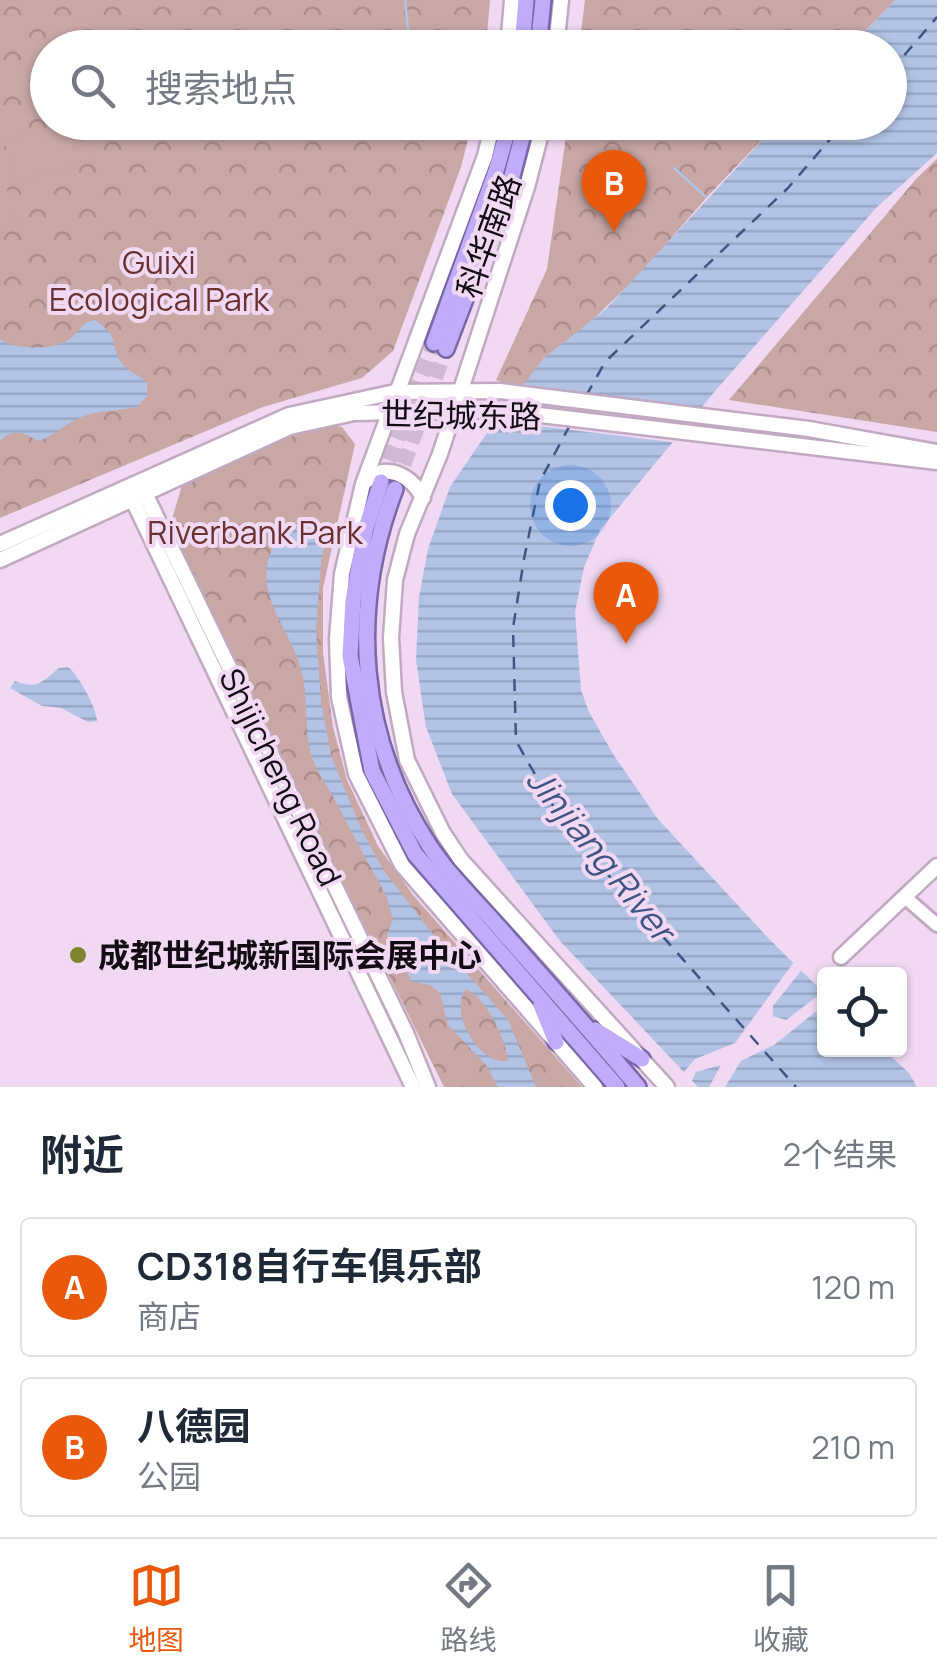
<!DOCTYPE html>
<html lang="zh">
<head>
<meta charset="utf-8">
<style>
	body { margin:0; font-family:Manrope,"Noto Sans SC",sans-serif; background:#f2f2f3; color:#1f2937 }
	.controls { position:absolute; right:30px; bottom:30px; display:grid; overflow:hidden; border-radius:10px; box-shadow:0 2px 8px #0004 }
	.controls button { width:90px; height:90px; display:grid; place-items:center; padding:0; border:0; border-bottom:2px solid #e0e1e3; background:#fff; color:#1f2937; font:50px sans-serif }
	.you { position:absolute; left:570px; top:505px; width:35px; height:35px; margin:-25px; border:8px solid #fff; border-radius:50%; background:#1a73e8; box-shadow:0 0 0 15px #1a73e833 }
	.badge { display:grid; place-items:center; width:65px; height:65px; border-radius:50%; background:#ea580c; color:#fff; font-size:32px; font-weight:700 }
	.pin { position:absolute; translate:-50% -82px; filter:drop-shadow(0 2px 5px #0008) }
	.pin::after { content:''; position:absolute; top:52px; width:35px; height:30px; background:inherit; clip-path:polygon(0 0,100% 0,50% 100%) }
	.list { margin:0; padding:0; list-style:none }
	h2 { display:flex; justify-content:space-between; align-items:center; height:130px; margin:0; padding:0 40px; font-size:42px }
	h2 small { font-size:32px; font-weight:400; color:#747a83 }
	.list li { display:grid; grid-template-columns:65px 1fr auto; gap:30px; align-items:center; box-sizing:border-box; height:140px; margin:0 20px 20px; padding:0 20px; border:2px solid #e0e1e3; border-radius:10px }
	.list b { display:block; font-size:38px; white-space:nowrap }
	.list p { margin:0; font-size:32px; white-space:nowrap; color:#747a83 }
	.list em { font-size:32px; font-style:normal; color:#747a83 }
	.icon { flex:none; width:55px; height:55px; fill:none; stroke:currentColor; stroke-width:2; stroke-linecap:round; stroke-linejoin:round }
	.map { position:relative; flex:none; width:937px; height:1087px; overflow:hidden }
	.search { position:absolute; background:#fff; box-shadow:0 2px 8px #0004; left:30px; right:30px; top:30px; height:110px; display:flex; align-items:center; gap:25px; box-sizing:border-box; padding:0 35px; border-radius:55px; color:#747a83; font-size:38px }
	.sheet { height:450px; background:#fff }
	nav { display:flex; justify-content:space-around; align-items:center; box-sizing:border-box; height:140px; border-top:2px solid #e0e1e3; background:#fff; font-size:28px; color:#747a83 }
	nav a { display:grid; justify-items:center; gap:5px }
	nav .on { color:#ea580c }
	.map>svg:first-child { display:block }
	.forest { fill:url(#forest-crowns) }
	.pitch { fill:#c8a7a5 }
	.water { fill:url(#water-rules); fill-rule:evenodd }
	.pier { fill:#f1d9f3 }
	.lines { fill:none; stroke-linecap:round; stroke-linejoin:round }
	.stream { stroke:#b2c3e5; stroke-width:2.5 }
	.ferry { stroke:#415584; stroke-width:2.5; stroke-dasharray:12 10; stroke-linecap:butt }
	.trunk-tunnel { stroke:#d0bad1; stroke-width:15; stroke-dasharray:15 8; stroke-linecap:butt }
	.tertiary-casing { stroke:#c0a9c1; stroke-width:18 }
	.secondary-casing { stroke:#c0a9c1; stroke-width:19 }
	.trunk-casing { stroke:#7967a8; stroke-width:20 }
	.tertiary { stroke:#fff; stroke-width:12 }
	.secondary { stroke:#fff; stroke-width:14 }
	.trunk { stroke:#c0acfa; stroke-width:15 }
	.poi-dot { fill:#81842e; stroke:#f1d9f3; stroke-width:4 }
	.labels { text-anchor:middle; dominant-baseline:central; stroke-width:8; stroke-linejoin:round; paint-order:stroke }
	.street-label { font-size:32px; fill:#120b13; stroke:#f1d9f3 }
	.park-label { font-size:32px; fill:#69312f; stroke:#f1d9f3 }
	.poi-label { font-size:32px; font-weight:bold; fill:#120b13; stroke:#f1d9f3; text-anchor:start }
	.water-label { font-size:35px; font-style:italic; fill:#415584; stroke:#f1d9f3 }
</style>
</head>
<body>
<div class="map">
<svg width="937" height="1087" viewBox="0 0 937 1087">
	<defs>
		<pattern id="forest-crowns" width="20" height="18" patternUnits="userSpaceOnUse" patternTransform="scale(2.5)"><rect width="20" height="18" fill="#c8a7a5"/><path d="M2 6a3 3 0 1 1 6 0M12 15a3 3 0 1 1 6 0" fill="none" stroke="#ab8e8d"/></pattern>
		<pattern id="water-rules" width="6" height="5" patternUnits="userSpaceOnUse" patternTransform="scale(2.5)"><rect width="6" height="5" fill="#b2c3e5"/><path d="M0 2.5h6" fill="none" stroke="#98a6c4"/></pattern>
	</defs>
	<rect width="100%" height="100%" fill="#f1d9f3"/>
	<g class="forest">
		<path d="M0,0H490L486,47L48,48V122L472,123L461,167L393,351L362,378L263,407L0,518Z"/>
		<path d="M585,0H895L850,47L579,48Z"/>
		<path d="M568,123H778L708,196L641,273L578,334L544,358L521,389L496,380L547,269Z"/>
		<path d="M937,159V432L729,400L917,178Z"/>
		<path d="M330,425L342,427L355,444L323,588V653L333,727L347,780L378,846L413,895L582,1087H444L169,529L183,482L259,446Z"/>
	</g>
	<g class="pitch">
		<path d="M69,122L83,123L93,160L15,182L4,141Z"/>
		<path d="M6,186L17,226L0,231V188Z"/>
	</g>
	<g class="water">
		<path d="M895,0H937V153L876,208L716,390L600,530L584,567L575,612L581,690L589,712L613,754L657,818L770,940L824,993V1050H884L909,1073L917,1087H698L560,941L452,794L426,727L416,660L419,597L428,549L450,487L491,427L544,358L607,308L778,123L890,122V48L850,47Z"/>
		<path d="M95,320C121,338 108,340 121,362C128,373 139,374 147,383V396L137,407C118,411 99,410 81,417C65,424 54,436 38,441C23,432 13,428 0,441V339C14,350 53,351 70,339C80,331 82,322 95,320Z"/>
		<path d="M310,522L328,528L321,563L316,630L321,702L331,756L361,829L384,871L436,938L508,1020L536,1087H498L486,1065L448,1025L440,993L430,985L412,982L387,935L393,919L386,895C368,864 352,832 335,800C328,787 318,774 313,760C303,731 309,698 301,669C289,626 251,593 273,547C280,532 294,524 310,522ZM466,989C487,998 506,1040 508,1061C479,1066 448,1011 466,989Z"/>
		<path d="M68,667C78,674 97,709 97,721L88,722L61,708L42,706L10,688L15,681C38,690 42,682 59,668Z"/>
	</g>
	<g class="pier">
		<path d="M517,386L708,408L679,443L498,421L499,408Z"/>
		<path d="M796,959L804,967L773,1006V1016L786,1020L824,991V1005L774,1045L741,1061L725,1087H709L721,1065L696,1072L690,1085L682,1074L695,1059L735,1043Z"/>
	</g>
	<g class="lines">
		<g class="stream">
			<path d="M405,0L410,48"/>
			<path d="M674,168L706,197"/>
		</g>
		<g class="ferry">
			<path d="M890,72L937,17"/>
			<path d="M586,396L605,362L788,188L845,122"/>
			<path d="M570,425L540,481L524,559L513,628L516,741L564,825L796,1087"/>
		</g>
		<g class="trunk-tunnel">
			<path d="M381,482L434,343"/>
			<path d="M396,486L446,349"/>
		</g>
		<defs>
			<path id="tertiary" d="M906,898L937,925"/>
			<g id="secondary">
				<path d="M508,48L512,0"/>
				<path d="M556,48L561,0"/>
				<path d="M493,122L485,156L363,484L342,574L337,639L339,697L356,774L402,865L595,1087"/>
				<path d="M544,122L527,187L440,454L407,534L395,580L391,638L394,692L407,760L443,833L461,860L667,1087"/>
				<path d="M365,482C385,461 411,475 423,498"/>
				<path d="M142,487L406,1033L428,1087"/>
				<path d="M129,492L413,1087"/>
				<path d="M0,544L289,415L395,392L500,391L809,429L937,452"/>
				<path d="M0,560L290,427L354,413L498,410L937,462"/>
				<path d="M841,957L937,866"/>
			</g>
			<g id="trunk">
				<path d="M522,48L526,0"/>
				<path d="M538,48L543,0"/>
				<path d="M434,343L496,171L510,122"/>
				<path d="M446,349L512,176L526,122"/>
				<path d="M381,482L365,531L353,601L350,656L372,771L415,854L617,1087"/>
				<path d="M395,489C349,609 358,737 429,845C450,877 479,904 503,932C549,984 594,1035 638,1087"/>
				<path d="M541,1005L556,1042"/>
				<path d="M595,1030L642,1059"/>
			</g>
		</defs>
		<use href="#tertiary" class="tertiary-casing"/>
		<use href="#secondary" class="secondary-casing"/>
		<use href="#trunk" class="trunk-casing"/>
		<use href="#tertiary" class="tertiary"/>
		<use href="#secondary" class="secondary"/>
		<use href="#trunk" class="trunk"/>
	</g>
	<circle class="poi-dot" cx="78" cy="955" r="10"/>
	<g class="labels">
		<g class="street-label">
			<text transform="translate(488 236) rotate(-70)">科华南路</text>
			<text transform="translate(461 415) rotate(1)">世纪城东路</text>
			<text transform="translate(281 777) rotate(64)">Shijicheng Road</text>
		</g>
		<g class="park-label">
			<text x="159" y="262">Guixi<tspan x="159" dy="37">Ecological Park</tspan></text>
			<text x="255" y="532">Riverbank Park</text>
		</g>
		<g class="poi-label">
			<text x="98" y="955">成都世纪城新国际会展中心</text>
		</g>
		<g class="water-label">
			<text transform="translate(601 854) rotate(51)">Jinjiang River</text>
		</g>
	</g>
</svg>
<div class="controls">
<button><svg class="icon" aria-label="locate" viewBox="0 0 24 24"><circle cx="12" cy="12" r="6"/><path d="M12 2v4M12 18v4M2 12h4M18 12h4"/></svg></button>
</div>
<div class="you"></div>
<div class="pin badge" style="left:626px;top:644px">A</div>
<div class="pin badge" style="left:614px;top:232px">B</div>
<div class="search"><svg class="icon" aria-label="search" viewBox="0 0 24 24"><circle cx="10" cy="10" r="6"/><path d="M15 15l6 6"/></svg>搜索地点</div>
</div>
<section class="sheet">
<h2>附近<small>2个结果</small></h2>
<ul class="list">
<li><span class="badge">A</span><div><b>CD318自行车俱乐部</b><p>商店</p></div><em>120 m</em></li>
<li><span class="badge">B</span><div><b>八德园</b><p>公园</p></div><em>210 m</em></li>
</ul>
</section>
<nav>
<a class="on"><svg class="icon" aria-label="map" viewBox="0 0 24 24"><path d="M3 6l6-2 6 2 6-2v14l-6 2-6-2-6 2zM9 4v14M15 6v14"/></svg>地图</a>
<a><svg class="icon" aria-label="directions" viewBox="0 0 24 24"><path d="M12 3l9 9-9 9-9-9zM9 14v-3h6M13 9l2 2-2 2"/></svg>路线</a>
<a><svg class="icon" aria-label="saved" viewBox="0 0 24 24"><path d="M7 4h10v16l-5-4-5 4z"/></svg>收藏</a>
</nav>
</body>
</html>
